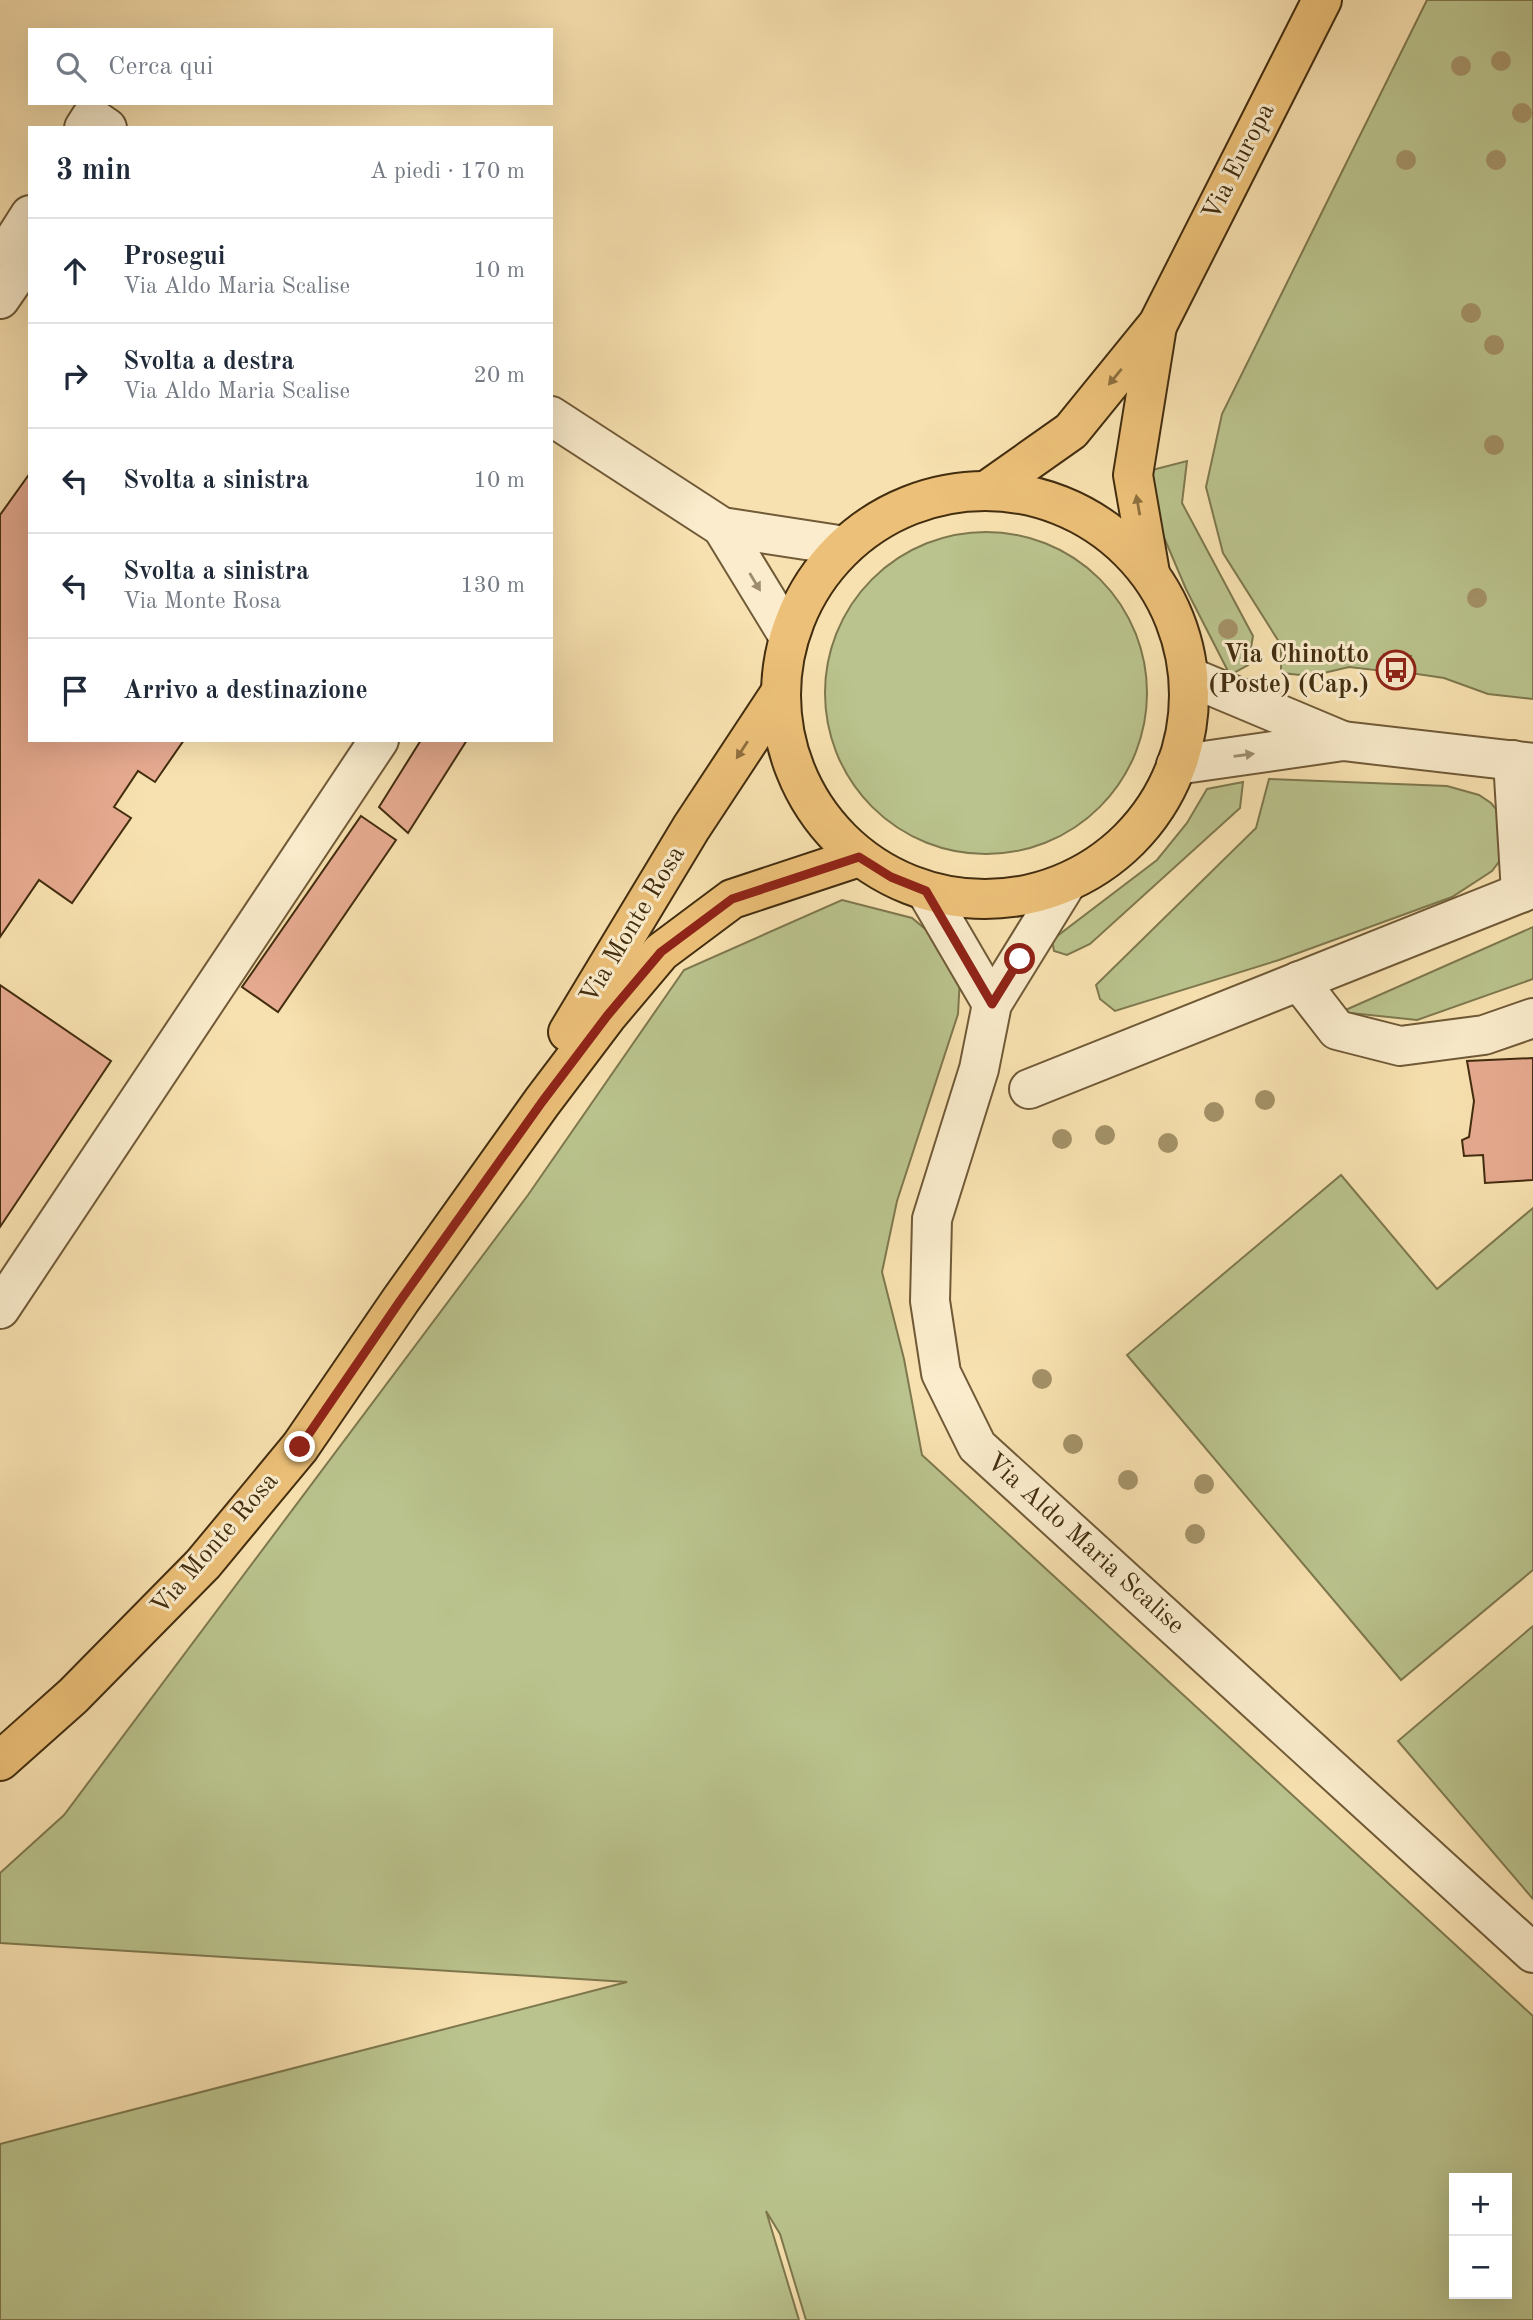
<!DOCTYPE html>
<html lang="it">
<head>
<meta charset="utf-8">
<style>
	body { margin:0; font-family:"Old Standard TT",serif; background:#f2f2f3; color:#1f2937 }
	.controls { position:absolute; right:21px; bottom:21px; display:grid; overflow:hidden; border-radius:0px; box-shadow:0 7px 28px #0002 }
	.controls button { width:63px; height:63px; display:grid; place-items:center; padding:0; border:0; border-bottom:2px solid #e0e1e3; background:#fff; color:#1f2937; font:35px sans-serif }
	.stop { position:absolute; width:21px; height:21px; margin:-16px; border:5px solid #8f2418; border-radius:50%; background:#fff }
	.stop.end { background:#8f2418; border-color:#fff; box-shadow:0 2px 7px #0008 }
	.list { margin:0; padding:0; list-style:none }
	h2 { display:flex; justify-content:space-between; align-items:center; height:91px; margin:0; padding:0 28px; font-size:30px }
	h2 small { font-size:23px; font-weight:400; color:#747a83 }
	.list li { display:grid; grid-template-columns:46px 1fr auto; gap:21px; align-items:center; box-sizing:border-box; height:105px; padding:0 28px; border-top:2px solid #e0e1e3 }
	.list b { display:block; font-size:26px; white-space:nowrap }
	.list p { margin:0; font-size:23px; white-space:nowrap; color:#747a83 }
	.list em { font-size:23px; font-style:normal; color:#747a83 }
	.icon { flex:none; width:38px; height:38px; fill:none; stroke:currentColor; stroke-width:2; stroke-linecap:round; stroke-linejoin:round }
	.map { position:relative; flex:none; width:1533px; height:2320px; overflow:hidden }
	.search { position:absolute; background:#fff; box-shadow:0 7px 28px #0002; left:28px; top:28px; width:525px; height:77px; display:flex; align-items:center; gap:18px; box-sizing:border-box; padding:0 24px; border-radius:0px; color:#747a83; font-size:26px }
	.panel { position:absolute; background:#fff; box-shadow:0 7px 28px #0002; left:28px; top:126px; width:525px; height:616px; border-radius:0px }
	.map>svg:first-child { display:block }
	.green { fill:#bac38d; stroke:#7e784e; stroke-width:2; fill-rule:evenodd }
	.building { fill:#e7ab91; stroke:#422d0f; stroke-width:2 }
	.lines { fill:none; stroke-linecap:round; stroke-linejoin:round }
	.minor-casing { stroke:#705a37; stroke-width:42 }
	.major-casing { stroke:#422d0f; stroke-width:42 }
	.minor { stroke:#faeccc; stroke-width:38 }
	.major { stroke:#ecc078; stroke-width:38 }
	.tree { fill:#a49268 }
	.oneway { fill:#8e6f3e }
	.oneway2 { fill:#9e8c6e }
	.route { stroke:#8f2418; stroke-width:9 }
	.labels { text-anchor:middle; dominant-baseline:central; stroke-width:6; stroke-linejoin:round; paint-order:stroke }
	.street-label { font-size:26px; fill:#422d0f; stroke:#faeccc }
	.poi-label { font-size:26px; font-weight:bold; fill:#422d0f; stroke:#faeccc; text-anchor:end }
</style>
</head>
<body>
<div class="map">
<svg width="1533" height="2320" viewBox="0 0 1533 2320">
	<rect width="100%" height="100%" fill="#f8e1b0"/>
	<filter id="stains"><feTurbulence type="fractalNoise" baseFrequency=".00286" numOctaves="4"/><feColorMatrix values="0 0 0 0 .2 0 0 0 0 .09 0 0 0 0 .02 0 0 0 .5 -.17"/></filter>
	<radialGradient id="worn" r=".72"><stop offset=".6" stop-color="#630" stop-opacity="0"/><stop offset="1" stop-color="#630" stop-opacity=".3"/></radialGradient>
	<g class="green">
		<path d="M1427,0H1533V699L1488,694L1444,678L1410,673L1411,656L1384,654L1383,671L1349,667L1311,676L1281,673V645L1223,553L1206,487L1222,414Z"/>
		<path d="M1187,461L1182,503L1253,636L1248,665L1230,675L1186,589L1157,521L1152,470Z"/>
		<circle cx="986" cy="693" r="161"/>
		<path d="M1269,779L1447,786L1479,795L1491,803L1501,815V859L1492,871L1452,897L1279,960L1115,1011L1100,999L1096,985L1256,828Z"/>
		<path d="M1243,782L1240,808L1090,944L1067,955L1054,951L1052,940L1157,860L1187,823L1207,789Z"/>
		<path d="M842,900L912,918L961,959L958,1014L897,1201L882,1272L904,1359L922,1455L1533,2016V2320H806L780,2234L766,2211L799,2320H0V2144L627,1982L0,1943V1873L64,1815L528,1195L684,970ZM1454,2178H1507V2294H1454Z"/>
		<path d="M1533,927V979L1417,1020L1341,1012Z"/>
		<path d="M1341,1175L1437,1289L1533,1208V1570L1401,1680L1127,1355Z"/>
		<path d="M1533,1626V1899L1398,1741Z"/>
	</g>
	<g class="building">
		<path d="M30,473V740H184L155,782L138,771L114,807L131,818L72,903L39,880L0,937V515Z"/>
		<path d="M421,740H467L408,833L379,807Z"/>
		<path d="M361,816L396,840L278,1012L242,987Z"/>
		<path d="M0,985L111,1061L0,1227Z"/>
		<path d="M1533,1058V1180L1485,1183L1483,1155L1464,1156L1462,1140L1469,1137L1474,1101L1467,1061Z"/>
	</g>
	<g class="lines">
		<defs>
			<g id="minor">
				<path d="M84,128L91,117L107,128"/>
				<path d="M30,215L9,248L30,261"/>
				<path d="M0,299L27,260"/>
				<path d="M551,416L722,527L845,546"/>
				<path d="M722,527L789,637"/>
				<path d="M1190,677L1343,741"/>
				<path d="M1513,760L1521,893"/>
				<path d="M1176,765L1343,741L1533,763"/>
				<path d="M1066,884L992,1004L979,1069L932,1219L930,1301L941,1373L977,1446L1533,1953"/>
				<path d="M926,891L992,1004"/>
				<path d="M1299,981L1337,1030L1400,1046L1484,1035L1533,1018"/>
				<path d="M1029,1089L1533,888"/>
				<path d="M0,1309L379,740"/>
			</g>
			<g id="major">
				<path d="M986,491L1071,431L1158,324L1322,0"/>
				<circle cx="985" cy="695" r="204"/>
				<path d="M1150,573L1133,475L1157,326"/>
				<path d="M568,1032L691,828L780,693"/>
				<path d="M0,1761L73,1696L203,1564L300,1447L400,1301L542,1102L607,1016L661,952L732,899L859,857"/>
			</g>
		</defs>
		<use href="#minor" class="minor-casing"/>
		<use href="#major" class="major-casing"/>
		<use href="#minor" class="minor"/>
		<use href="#major" class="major"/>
	</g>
	<g class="tree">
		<circle cx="1501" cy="61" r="10"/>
		<circle cx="1461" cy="66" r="10"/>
		<circle cx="1522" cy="113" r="10"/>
		<circle cx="1406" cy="160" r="10"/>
		<circle cx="1496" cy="160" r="10"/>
		<circle cx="1471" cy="313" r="10"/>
		<circle cx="1494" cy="345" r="10"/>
		<circle cx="1494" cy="445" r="10"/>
		<circle cx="1477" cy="598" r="10"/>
		<circle cx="1228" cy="629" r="10"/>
		<circle cx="1265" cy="1100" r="10"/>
		<circle cx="1214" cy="1112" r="10"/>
		<circle cx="1105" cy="1135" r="10"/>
		<circle cx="1062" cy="1139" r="10"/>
		<circle cx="1168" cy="1143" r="10"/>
		<circle cx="1042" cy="1379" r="10"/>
		<circle cx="1073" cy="1444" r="10"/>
		<circle cx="1128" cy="1480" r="10"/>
		<circle cx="1204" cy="1484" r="10"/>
		<circle cx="1195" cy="1534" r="10"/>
	</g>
	<defs><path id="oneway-solid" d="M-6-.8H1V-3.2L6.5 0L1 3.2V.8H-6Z" transform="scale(1.75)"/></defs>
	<g class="oneway">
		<use href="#oneway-solid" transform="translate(1115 377) rotate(129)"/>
		<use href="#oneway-solid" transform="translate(1138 505) rotate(-100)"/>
		<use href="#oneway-solid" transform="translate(742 750) rotate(123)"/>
	</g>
	<g class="oneway2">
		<use href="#oneway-solid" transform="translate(755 582) rotate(59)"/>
		<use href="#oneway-solid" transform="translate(1244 755) rotate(-8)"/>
	</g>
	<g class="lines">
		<path class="route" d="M300,1447L400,1301L542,1102L607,1016L661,952L732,899L859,857L891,877L926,891L992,1004L1020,959"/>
	</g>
	<defs>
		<symbol id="bus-ring" viewBox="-11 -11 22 22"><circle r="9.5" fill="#faeccc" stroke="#8f2418" stroke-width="1.5"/><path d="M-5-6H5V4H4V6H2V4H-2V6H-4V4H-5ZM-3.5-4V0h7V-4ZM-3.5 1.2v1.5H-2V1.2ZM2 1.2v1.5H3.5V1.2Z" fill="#8f2418"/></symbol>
	</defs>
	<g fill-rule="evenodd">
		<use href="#bus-ring" x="1374" y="648" width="44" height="44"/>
	</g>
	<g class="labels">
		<g class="street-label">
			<text transform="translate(1239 162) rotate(-63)">Via Europa</text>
			<text transform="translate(633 925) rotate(-59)">Via Monte Rosa</text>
			<text transform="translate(215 1544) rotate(-49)">Via Monte Rosa</text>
			<text transform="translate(1085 1544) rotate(42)">Via Aldo Maria Scalise</text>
		</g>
		<g class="poi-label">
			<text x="1369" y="655">Via Chinotto<tspan x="1369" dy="30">(Poste) (Cap.)</tspan></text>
		</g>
	</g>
	<rect width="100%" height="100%" filter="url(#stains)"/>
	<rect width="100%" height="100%" fill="url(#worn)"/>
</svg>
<div class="controls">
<button>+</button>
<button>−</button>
</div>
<div class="stop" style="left:1020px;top:959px"></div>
<div class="stop end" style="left:300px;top:1447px"></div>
<div class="search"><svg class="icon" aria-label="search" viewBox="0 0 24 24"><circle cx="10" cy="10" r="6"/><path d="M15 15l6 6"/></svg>Cerca qui</div>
<section class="panel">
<h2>3 min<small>A piedi · 170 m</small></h2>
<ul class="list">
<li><svg class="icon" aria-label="ahead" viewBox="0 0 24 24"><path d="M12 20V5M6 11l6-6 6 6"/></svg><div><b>Prosegui</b><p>Via Aldo Maria Scalise</p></div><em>10 m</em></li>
<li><svg class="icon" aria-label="right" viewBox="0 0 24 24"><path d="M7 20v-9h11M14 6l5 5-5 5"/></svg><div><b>Svolta a destra</b><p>Via Aldo Maria Scalise</p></div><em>20 m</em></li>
<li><svg class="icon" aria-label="left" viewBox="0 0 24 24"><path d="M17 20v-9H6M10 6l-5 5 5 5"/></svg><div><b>Svolta a sinistra</b></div><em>10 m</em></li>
<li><svg class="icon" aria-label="left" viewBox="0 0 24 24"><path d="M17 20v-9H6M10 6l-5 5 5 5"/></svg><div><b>Svolta a sinistra</b><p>Via Monte Rosa</p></div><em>130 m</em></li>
<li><svg class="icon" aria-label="arrive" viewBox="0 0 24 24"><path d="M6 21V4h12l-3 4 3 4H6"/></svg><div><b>Arrivo a destinazione</b></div></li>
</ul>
</section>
</div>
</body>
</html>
